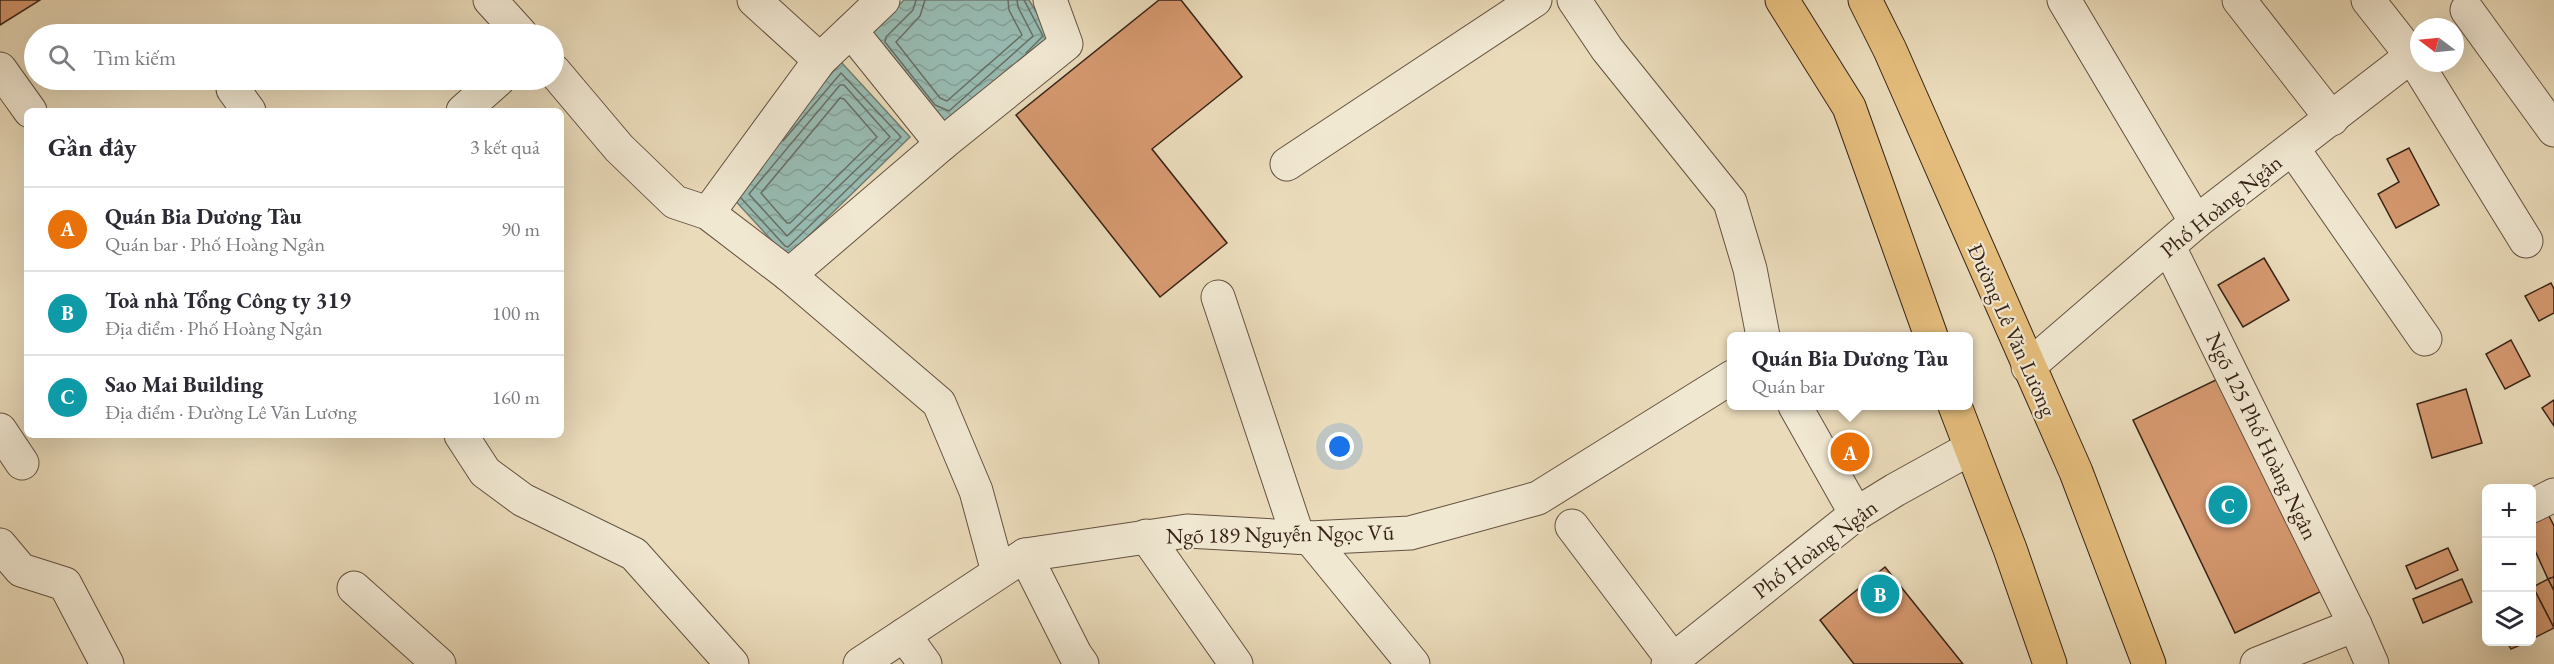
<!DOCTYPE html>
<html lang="vi">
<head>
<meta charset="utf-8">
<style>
	body { margin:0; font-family:"EB Garamond",serif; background:#f7f7f7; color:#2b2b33 }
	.controls { position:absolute; right:18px; bottom:18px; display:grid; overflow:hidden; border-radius:9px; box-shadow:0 6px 24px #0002 }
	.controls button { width:54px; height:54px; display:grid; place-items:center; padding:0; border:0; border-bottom:2px solid #e1e1e2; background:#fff; color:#2b2b33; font:30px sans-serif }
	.compass { position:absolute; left:2410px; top:18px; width:54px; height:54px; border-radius:50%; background:#fff; box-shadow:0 6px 24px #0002; rotate:286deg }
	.you { position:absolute; left:1340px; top:447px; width:21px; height:21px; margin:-15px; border:4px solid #fff; border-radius:50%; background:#1a73e8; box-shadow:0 0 0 9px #1a73e833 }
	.badge { display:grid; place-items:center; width:39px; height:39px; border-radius:50%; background:#0f766e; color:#fff; font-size:20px; font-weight:700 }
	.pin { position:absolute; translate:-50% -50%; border:3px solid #fff; box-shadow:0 2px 6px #0006 }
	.popup { position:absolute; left:1727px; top:332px; width:246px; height:78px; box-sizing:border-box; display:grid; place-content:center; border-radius:9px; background:#fff; filter:drop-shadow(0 2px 4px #0005); font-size:20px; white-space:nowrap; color:#7c7c81 }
	.popup b { font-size:22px; color:#2b2b33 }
	.popup::after { content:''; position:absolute; left:50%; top:100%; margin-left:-12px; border:12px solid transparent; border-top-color:#fff }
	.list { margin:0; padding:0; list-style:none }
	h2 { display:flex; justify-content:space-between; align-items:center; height:78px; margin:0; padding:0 24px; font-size:26px }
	h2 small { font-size:20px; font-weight:400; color:#7c7c81 }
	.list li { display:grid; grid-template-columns:39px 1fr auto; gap:18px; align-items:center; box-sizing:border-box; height:84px; padding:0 24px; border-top:2px solid #e1e1e2 }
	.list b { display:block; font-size:22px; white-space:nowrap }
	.list p { margin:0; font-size:20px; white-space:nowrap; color:#7c7c81 }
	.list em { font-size:20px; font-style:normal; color:#7c7c81 }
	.icon { flex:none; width:33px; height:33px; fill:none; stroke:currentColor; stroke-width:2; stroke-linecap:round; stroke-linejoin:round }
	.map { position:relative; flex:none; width:2554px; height:664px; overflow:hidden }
	.search { position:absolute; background:#fff; box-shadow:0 6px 24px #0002; left:24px; top:24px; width:540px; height:66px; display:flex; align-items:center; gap:15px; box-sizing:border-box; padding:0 21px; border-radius:33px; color:#7c7c81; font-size:22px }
	.panel { position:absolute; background:#fff; box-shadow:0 6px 24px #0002; left:24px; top:108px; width:540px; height:330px; border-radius:9px }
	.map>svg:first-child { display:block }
	.water { fill:url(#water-waves); stroke:#717e74; stroke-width:1.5 }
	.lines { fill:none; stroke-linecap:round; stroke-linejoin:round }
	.shore { stroke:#686f65; stroke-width:1.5 }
	.building { fill:#d69970; stroke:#372318; stroke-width:1.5 }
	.minor-casing { stroke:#645140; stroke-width:35 }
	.major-casing { stroke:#372318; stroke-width:35 }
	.minor { stroke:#f1e8d2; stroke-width:33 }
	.major { stroke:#e5be7d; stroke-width:33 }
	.labels { text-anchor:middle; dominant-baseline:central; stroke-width:4.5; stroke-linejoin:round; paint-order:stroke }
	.street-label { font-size:22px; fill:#372318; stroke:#f1e8d2 }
</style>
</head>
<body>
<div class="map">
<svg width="2554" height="664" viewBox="0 0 2554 664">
	<defs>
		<pattern id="water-waves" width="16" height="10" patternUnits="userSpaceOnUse" patternTransform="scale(1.5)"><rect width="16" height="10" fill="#98bbb2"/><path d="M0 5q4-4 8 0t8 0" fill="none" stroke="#84a098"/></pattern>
	</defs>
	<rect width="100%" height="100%" fill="#eadbba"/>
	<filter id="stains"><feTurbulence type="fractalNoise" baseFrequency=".00333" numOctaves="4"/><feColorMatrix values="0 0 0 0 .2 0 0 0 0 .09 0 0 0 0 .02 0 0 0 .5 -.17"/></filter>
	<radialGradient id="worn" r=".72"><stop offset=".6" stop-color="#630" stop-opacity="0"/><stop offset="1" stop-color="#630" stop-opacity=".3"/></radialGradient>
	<g class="water">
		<path d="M904,0H1029L1052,38L949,126L870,46L873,31Z"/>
		<path d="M841,62L910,137L787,257L730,195Z"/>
	</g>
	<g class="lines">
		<g class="shore">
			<path d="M916,0L913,10L886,37L885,42L935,105L949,111L1033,36L1018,7L1017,0"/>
			<path d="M925,0L920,16L896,42L940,98L947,101L1022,35L1009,10L1008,0"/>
			<path d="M1024,0L1043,36L1026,53"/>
			<path d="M840,85H844L890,137L787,236L749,194Z"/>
			<path d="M840,98L844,99L877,137L790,223H787L761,193Z"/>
			<path d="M741,198L785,246L788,247L901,137L841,73L783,141"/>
		</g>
	</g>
	<g class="building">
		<path d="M0,0H40L0,25Z"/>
		<path d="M1159,0H1181L1242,77L1152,149L1227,243L1160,297L1016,115Z"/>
		<path d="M2409,148L2439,205L2396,228L2378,194L2399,182L2387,159Z"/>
		<path d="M2264,258L2289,300L2243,327L2218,285Z"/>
		<path d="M2551,283L2554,289V313L2539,321L2525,296Z"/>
		<path d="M2511,340L2530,376L2505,389L2486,354Z"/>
		<path d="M2222,377L2324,590L2235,633L2133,420Z"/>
		<path d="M2466,389L2482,443L2432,458L2417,404Z"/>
		<path d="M2554,400V426L2542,408Z"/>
		<path d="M2546,510L2554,526V577L2548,579L2532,544V517Z"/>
		<path d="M2448,548L2458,570L2416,589L2406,566Z"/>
		<path d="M1885,567L1963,664H1854L1820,620Z"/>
		<path d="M2554,577V591L2548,579Z"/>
		<path d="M2462,579L2472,602L2423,623L2413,599Z"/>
		<path d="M2548,579L2554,591V628L2533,587Z"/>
		<path d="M2533,587L2554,628L2532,639V588Z"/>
		<path d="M2507,642H2527L2511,649Z"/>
	</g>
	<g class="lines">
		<defs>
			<g id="minor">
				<path d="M490,0L521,34"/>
				<path d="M754,0L820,60"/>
				<path d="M1574,0L1607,49L1730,202L1750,269L1763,336"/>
				<path d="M2064,0L2196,222"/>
				<path d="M2239,0L2332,119"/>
				<path d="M2368,0L2412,56L2526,241"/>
				<path d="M2467,10L2554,130"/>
				<path d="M851,31L942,144"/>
				<path d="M0,69L30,111"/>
				<path d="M554,71L619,148L675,202L708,213L789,275L939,403L976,491L998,572"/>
				<path d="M241,80L233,89L249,111"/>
				<path d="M463,111L498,80"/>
				<path d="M2293,149L2425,339"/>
				<path d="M1287,164L1535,0"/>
				<path d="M708,213L820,60L883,0"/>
				<path d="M2169,247L2355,625L2372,664"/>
				<path d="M789,275L942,144L1066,44L1050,0"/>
				<path d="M1218,297L1298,537"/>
				<path d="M2028,367L2196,222L2419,50"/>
				<path d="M1795,406L1856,514"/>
				<path d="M0,430L22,463"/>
				<path d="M461,435L485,472L523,500L634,554L732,664"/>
				<path d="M2532,506L2554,495"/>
				<path d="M1572,526L1673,660"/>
				<path d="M1146,536L1236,664"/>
				<path d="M1310,538L1413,664"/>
				<path d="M0,545L21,570L65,584L107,664"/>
				<path d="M1025,555L1075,654L1082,664"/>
				<path d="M354,588L439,664"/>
				<path d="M904,635L925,664"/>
				<path d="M860,664L1025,555L1187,531L1310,538L1410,533L1538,498L1732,377"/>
				<path d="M1668,664L1856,514L1895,490L1971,448"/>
				<path d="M2257,664L2355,625"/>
			</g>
			<g id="major">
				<path d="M1782,0L1849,107L1931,336"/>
				<path d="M1865,0L1890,50L2076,472L2149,664"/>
				<path d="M1955,406L2010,549L2050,664"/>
			</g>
		</defs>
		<use href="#minor" class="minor-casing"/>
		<use href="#major" class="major-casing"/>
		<use href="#minor" class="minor"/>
		<use href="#major" class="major"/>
	</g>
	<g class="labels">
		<g class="street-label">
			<text transform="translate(2221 206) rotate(-39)">Phố Hoàng Ngân</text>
			<text transform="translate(2012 330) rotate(66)">Đường Lê Văn Lương</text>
			<text transform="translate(2262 436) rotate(64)">Ngõ 125 Phố Hoàng Ngân</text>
			<text transform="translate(1280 534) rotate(-1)">Ngõ 189 Nguyễn Ngọc Vũ</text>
			<text transform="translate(1815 549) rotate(-37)">Phố Hoàng Ngân</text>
		</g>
	</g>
	<rect width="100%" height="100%" filter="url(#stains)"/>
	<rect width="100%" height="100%" fill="url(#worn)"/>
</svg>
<div class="controls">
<button>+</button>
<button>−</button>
<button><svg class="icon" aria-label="layers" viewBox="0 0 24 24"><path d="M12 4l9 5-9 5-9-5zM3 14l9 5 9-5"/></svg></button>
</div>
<svg class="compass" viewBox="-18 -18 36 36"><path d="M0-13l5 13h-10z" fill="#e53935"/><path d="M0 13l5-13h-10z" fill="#7c7c81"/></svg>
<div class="you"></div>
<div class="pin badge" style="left:1850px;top:452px;background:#e8710a">A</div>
<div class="popup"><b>Quán Bia Dương Tàu</b>Quán bar</div>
<div class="pin badge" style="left:1880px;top:594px;background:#0f9aa8">B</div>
<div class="pin badge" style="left:2228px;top:505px;background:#0f9aa8">C</div>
<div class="search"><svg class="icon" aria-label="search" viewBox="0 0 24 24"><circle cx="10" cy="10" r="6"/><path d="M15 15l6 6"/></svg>Tìm kiếm</div>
<section class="panel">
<h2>Gần đây<small>3 kết quả</small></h2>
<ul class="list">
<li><span class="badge" style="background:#e8710a">A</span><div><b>Quán Bia Dương Tàu</b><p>Quán bar · Phố Hoàng Ngân</p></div><em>90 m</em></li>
<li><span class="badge" style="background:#0f9aa8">B</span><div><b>Toà nhà Tổng Công ty 319</b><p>Địa điểm · Phố Hoàng Ngân</p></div><em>100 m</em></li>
<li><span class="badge" style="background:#0f9aa8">C</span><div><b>Sao Mai Building</b><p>Địa điểm · Đường Lê Văn Lương</p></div><em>160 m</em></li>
</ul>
</section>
</div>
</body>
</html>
